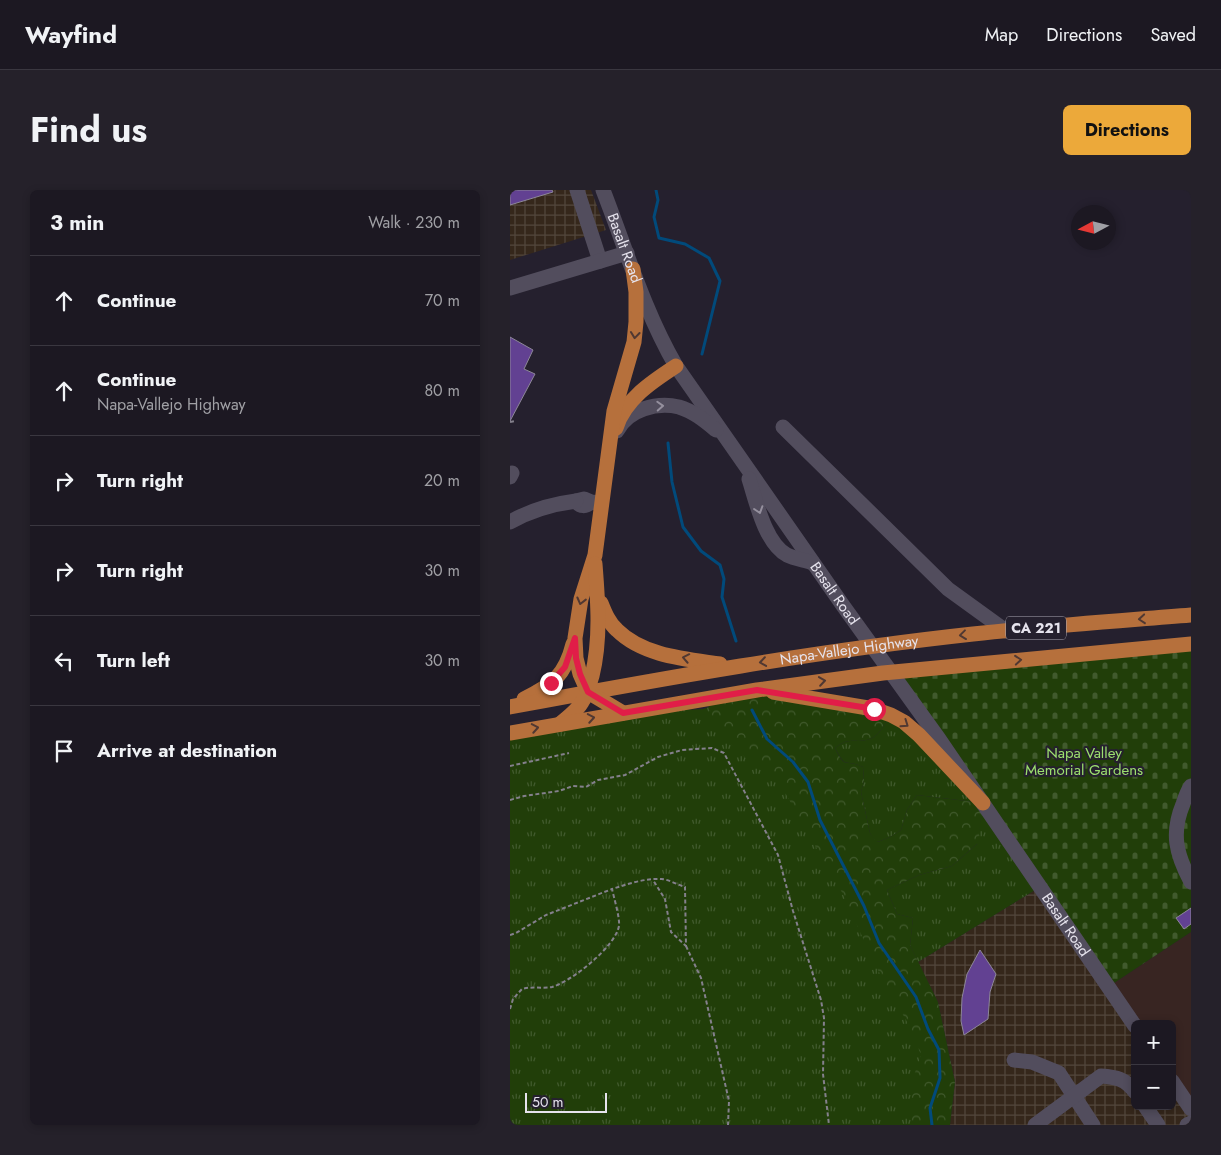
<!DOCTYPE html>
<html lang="en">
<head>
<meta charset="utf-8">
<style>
	body { margin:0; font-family:Jost,sans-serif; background:#25212a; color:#f1f3f6 }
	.controls { position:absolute; right:15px; bottom:15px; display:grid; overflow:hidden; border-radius:8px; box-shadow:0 2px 8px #0003 }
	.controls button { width:45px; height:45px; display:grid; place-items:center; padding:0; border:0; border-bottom:1px solid #3a3740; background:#1c1822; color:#f1f3f6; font:25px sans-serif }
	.compass { position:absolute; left:561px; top:15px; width:45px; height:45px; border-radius:50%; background:#1c1822; box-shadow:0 2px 8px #0003; rotate:263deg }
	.scale { position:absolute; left:15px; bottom:12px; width:82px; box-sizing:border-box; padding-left:5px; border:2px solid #e6e3ed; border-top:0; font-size:14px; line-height:18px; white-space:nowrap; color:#e6e3ed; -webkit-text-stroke:4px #25202e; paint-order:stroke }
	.stop { position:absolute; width:15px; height:15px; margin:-11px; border:4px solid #e11d48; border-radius:50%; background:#fff }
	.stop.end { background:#e11d48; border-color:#fff; box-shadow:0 1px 5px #0008 }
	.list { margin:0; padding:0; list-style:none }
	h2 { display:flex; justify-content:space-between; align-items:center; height:65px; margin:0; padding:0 20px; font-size:21px }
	h2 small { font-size:16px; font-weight:400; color:#a0a0a5 }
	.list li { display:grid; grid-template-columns:32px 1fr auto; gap:15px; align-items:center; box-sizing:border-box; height:90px; padding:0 20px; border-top:1px solid #3a3740 }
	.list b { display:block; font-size:19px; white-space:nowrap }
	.list p { margin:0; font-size:16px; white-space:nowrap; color:#a0a0a5 }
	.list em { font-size:16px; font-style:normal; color:#a0a0a5 }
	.icon { flex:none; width:28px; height:28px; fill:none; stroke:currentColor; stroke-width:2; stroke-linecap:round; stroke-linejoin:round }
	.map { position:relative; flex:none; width:681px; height:935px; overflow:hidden; border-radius:8px }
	header { display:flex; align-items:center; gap:30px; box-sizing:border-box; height:70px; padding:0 25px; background:#1c1822; border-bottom:1px solid #3a3740 }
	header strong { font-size:24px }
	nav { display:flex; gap:28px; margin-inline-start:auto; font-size:18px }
	.intro { display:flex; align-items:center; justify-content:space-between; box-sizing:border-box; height:120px; padding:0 30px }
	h1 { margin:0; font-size:35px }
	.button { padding:12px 22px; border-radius:8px; background:#eca93a; color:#111; font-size:18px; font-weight:700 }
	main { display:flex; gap:30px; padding:0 30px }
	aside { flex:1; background:#1c1822; border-radius:8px; box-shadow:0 2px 8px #0003 }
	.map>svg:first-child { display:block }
	.commercial { fill:#382522 }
	.industrial { fill:url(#industrial-grid) }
	.grass { fill:url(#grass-tufts) }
	.forest { fill:url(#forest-crowns) }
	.cemetery { fill:url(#cemetery-stones) }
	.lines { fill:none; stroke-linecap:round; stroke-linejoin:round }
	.stream { stroke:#014a7b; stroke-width:3 }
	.building { fill:#624192; stroke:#8d8798 }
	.path { stroke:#84808c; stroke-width:2; stroke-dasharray:4 2.5; stroke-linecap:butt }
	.minor { stroke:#524d5d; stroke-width:15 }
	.major { stroke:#b6703c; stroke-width:15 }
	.oneway { stroke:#503832 }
	.oneway2 { stroke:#95909e }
	.route { stroke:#e11d48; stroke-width:6 }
	.labels { text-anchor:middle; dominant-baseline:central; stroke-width:4; stroke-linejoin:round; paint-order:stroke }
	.shield { fill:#25202e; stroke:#aca8b4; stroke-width:1 }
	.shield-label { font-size:14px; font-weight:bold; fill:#e6e3ed }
	.street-label { font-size:15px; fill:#e6e3ed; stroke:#25202e }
	.park-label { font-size:15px; fill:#9cdf6f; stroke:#25202e }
</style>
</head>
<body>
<header>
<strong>Wayfind</strong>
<nav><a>Map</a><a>Directions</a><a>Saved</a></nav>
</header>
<div class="intro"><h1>Find us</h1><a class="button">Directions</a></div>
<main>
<aside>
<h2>3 min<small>Walk · 230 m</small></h2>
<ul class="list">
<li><svg class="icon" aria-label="ahead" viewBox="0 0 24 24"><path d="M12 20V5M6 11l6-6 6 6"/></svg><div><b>Continue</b></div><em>70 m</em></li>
<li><svg class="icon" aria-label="ahead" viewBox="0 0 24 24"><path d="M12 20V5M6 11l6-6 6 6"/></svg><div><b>Continue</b><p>Napa-Vallejo Highway</p></div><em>80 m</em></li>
<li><svg class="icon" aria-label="right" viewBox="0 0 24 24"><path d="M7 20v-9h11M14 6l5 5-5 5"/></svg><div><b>Turn right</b></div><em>20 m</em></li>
<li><svg class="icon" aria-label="right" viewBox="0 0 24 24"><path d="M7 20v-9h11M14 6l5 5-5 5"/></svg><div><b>Turn right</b></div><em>30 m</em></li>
<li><svg class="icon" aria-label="left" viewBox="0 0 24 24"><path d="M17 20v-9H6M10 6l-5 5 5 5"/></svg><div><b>Turn left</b></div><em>30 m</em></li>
<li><svg class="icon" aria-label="arrive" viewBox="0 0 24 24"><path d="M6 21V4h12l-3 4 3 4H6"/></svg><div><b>Arrive at destination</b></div></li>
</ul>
</aside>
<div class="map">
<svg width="681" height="935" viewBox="0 0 681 935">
	<defs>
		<pattern id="industrial-grid" width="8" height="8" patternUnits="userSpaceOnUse" patternTransform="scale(1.25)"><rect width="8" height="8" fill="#35271b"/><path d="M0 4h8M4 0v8" fill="none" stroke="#52463c"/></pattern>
		<pattern id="grass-tufts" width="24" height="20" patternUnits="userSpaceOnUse" patternTransform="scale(1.25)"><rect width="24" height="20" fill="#213e09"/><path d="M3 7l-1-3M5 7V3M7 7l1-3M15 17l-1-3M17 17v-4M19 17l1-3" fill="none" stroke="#415a2d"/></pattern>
		<pattern id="forest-crowns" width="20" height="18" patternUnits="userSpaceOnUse" patternTransform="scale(1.25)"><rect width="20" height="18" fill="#213e09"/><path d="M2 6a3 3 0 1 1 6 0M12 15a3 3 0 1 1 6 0" fill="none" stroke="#415a2d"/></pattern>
		<pattern id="cemetery-stones" width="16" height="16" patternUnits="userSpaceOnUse" patternTransform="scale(1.25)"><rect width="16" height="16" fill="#213e09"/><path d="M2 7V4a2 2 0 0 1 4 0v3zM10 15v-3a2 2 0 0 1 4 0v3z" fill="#415a2d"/></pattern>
	</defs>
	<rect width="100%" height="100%" fill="#25202e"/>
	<path class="commercial" d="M681,742V919L662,891V834H625L598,797Z"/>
	<g class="industrial">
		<path d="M0,0H81L96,40L0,70Z"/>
		<path d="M530,697L625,836V916H662V891L681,919V935H440L445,892L428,812L408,772Z"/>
	</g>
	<g class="grass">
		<path d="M247,500L406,807L422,935H0V543L113,523L193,519Z"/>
		<path d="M381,525L394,532L409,545L473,613L530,697L408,772L400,755L403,728L387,724L377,700L409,685L442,676L467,654L473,613L407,605L397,620L391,640L380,647L368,652L364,650L360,643L351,602L354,591L353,577C335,568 337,581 325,558C340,546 346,554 360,549C369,546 376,532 381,525Z"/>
	</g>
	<path class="forest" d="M247,500L381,525C376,532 369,546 360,549C346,554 340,546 325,558C336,581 335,568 353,577L354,591L351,602L360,643L364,649L368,652L380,647L391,640L397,620L407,605L473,613L468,653L442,676L409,685L377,700L387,724L403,728L400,755L428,812L445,892L440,935H401V894L411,865L401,839L364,773L334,706L269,592L238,570L207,541L196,508Z"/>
	<path class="cemetery" d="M681,454V742L598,797L429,549L390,481Z"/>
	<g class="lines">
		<g class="stream">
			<path d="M146,0L148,10L144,27L149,48L175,54L199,68L210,91L192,164"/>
			<path d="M158,253L162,292L173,337L191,361L210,375L214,389L212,407L226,451"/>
			<path d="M242,520L257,549L283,572L298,592L310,630L354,716L369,753L406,807L418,839L429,860L430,888L420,918L422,935"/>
		</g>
	</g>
	<g class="building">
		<path d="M0,0H42L43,2L0,15Z"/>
		<path d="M0,147L23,160L14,179L25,184L0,231Z"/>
		<path d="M681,718V734L674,739L666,728Z"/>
		<path d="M470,760L486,784L480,802L478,829L454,845L451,831L452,808L457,784Z"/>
	</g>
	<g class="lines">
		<g class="path">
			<path d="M0,232L5,231"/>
			<path d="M0,576L59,563"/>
			<path d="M0,610L14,606L49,601L63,596L76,597L88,590L115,585L148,567L172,560L202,558L214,563L268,665L283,721L311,810L314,828L313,884L319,935"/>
			<path d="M0,745L6,743L36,725L102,699"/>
			<path d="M176,756L191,788L219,911L218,935"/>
			<path d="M0,819L3,809L12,799C22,796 33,799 42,797C62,791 105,757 109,736C110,728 104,708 102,699C118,694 135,688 152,689C160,690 168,695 175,697L176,756L161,742L155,709L143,690"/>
		</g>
		<g class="minor">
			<path d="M67,0L90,71"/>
			<path id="s1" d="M93,0C116,59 134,121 166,176L334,417L429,549L625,836"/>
			<path d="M0,98L117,63"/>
			<path d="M273,237L438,399L496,441"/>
			<path d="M107,241C118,219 147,212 169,217C183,221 195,231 206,240"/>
			<path d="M0,287L2,283"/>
			<path d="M239,289C246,311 255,353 277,365C285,369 295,370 303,373"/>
			<path d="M81,312C76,317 70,317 66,311L74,309L81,312L91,313"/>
			<path d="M0,332C21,320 43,314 66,311"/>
			<path d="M681,596C677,602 675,608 673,614C661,643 666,664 681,692"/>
			<path d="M504,870L522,872L549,883L583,935"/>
			<path d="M662,891L681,919"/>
			<path d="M635,916L648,935"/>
			<path d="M525,935L591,886C606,887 616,889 625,902"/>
			<path d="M677,935L681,933"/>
		</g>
		<g class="major">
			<path d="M106,238C115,209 143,191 166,176"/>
			<path d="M91,413C95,423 99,433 107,440C133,466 176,469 210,474"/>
			<path d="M263,502L364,519L381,525L394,532L409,545L473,613"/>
			<path d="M14,509C42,495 55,486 63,454"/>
			<path id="s2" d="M0,517C154,488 307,461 463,444C535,436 608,431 681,425"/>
			<path d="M113,523L78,502L70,484L66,468L65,448L71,409L85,365L104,221L124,152L126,132V102L123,79"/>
			<path d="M50,534C58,527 67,521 72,512C78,504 79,495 82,486C91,449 88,412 85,374"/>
			<path d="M0,543L247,500L373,483L681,454"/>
		</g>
	</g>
	<defs><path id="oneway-chevron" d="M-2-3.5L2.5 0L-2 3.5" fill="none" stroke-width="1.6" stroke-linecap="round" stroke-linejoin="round" transform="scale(1.25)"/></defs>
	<g class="oneway">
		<use href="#oneway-chevron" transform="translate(125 145) rotate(96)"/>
		<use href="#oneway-chevron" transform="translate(71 411) rotate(104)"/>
		<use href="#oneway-chevron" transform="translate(632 429) rotate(175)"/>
		<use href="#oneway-chevron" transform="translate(453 445) rotate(173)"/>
		<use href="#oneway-chevron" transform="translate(176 468) rotate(-169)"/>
		<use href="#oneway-chevron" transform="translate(508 470) rotate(-5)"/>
		<use href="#oneway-chevron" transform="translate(253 472) rotate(172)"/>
		<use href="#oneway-chevron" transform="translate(312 491) rotate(-8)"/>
		<use href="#oneway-chevron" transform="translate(81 528) rotate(-10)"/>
		<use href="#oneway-chevron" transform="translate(395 534) rotate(35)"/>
		<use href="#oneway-chevron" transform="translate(25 538) rotate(-10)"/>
	</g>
	<g class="oneway2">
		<use href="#oneway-chevron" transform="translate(150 216) rotate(-3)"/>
		<use href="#oneway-chevron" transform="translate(249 320) rotate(72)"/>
	</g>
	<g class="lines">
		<path class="route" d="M41,493L55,477L65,448L66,468L70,484L78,502L113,523L247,500L364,519"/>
	</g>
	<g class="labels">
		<rect class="shield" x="496" y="426.5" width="60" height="23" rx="4"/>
		<g class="shield-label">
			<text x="526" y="438">CA 221</text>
		</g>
		<g class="street-label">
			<text stroke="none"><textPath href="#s1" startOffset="62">Basalt Road</textPath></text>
			<text stroke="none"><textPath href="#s1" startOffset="468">Basalt Road</textPath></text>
			<text stroke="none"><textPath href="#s2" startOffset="344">Napa-Vallejo Highway</textPath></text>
			<text stroke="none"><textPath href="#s1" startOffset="872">Basalt Road</textPath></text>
		</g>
		<g class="park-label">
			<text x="574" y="563">Napa Valley<tspan x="574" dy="17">Memorial Gardens</tspan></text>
		</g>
	</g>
</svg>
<div class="controls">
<button>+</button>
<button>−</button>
</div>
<svg class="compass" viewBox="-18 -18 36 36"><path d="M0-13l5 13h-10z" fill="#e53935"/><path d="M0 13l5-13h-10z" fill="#a0a0a5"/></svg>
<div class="scale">50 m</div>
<div class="stop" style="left:364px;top:519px"></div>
<div class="stop end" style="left:41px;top:493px"></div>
</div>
</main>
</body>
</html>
